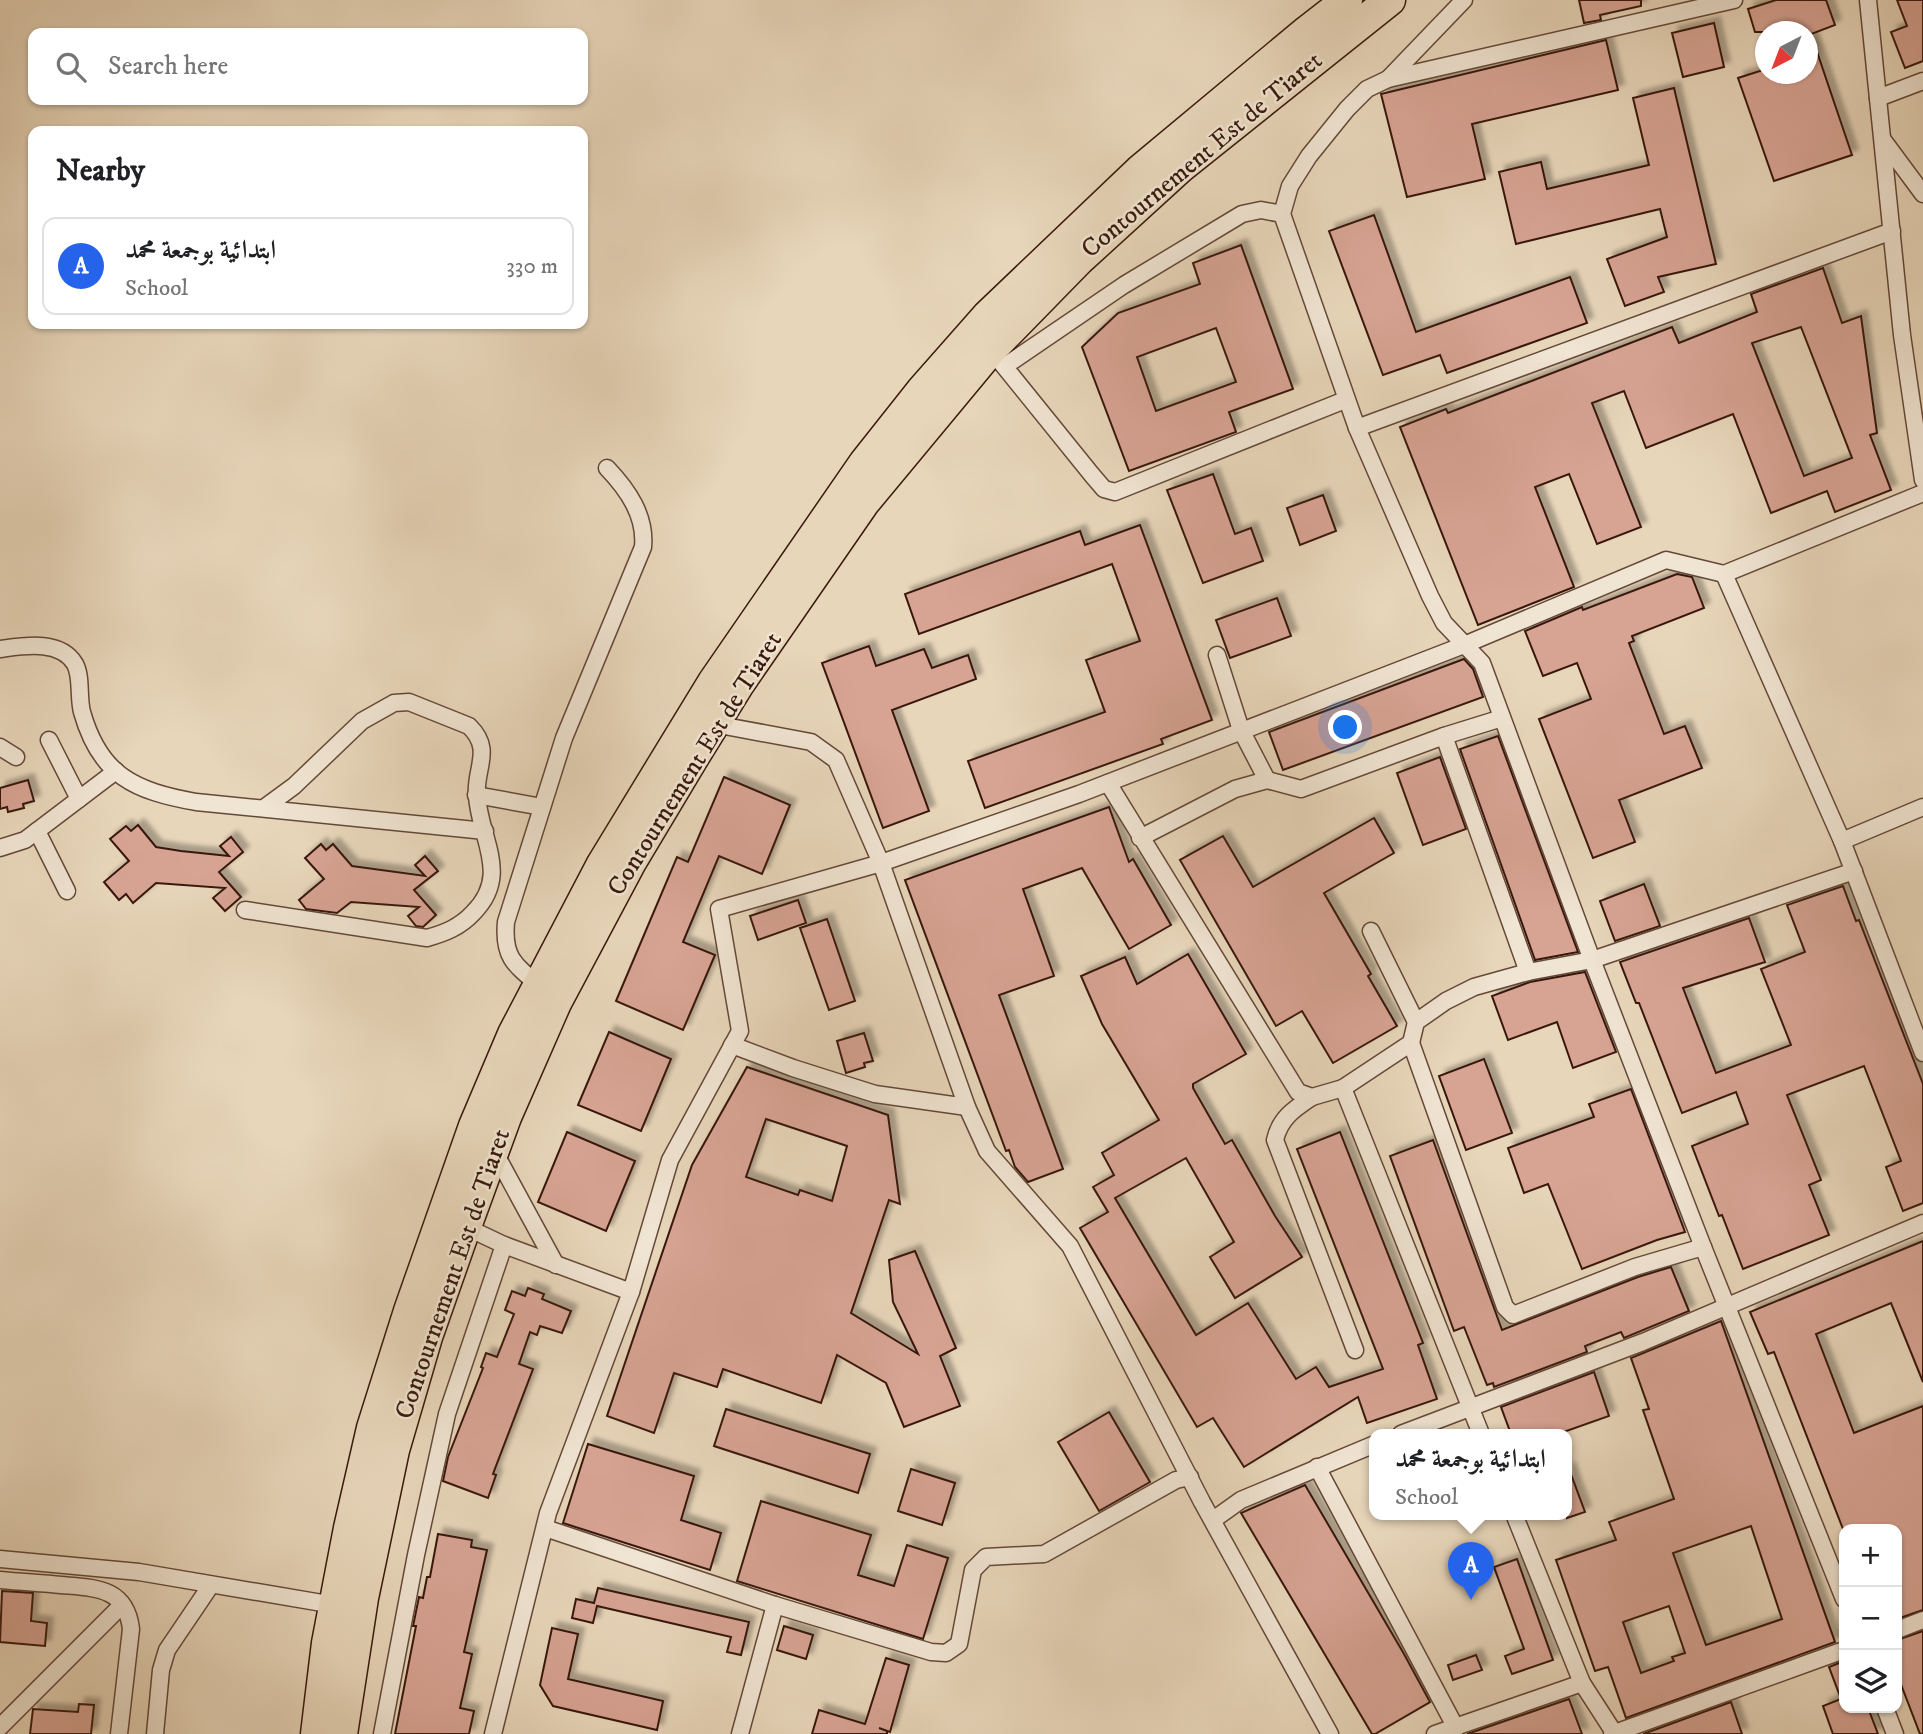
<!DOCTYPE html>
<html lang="en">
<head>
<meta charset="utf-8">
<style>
	body { margin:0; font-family:"IM FELL DW Pica",Amiri,serif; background:#f2f2f2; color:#202124 }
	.controls { position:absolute; right:21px; bottom:21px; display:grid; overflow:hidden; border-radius:14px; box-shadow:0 2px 5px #0004 }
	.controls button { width:63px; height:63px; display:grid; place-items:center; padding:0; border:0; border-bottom:2px solid #e0e0e0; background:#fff; color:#202124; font:35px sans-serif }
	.compass { position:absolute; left:1755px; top:21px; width:63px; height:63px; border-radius:50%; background:#fff; box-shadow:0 2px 5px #0004; rotate:222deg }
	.you { position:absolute; left:1346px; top:728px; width:24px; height:24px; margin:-18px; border:5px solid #fff; border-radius:50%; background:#1a73e8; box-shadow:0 0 0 10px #1a73e833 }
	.badge { display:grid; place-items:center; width:46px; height:46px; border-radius:50%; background:#2563eb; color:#fff; font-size:23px; font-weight:700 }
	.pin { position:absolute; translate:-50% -58px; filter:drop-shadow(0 2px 4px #0008) }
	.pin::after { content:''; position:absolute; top:37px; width:24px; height:21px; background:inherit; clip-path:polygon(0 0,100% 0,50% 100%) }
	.popup { position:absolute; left:1369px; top:1429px; width:203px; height:91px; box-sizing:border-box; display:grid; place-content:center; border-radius:14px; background:#fff; filter:drop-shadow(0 2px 5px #0005); font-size:23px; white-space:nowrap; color:#757577 }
	.popup b { font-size:26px; color:#202124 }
	.popup::after { content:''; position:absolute; left:50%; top:100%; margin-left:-14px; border:14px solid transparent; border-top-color:#fff }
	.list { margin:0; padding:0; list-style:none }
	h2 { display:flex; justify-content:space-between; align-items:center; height:91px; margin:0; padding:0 28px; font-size:30px }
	h2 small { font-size:23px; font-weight:400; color:#757577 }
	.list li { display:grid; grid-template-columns:46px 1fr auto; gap:21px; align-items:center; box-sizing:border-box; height:98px; margin:0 14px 14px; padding:0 14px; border:2px solid #e0e0e0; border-radius:14px }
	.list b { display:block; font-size:26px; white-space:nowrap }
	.list p { margin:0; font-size:23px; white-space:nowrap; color:#757577 }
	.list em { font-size:23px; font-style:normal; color:#757577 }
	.icon { flex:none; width:38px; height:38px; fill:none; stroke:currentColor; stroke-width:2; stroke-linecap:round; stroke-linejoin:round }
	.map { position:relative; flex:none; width:1923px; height:1734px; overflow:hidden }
	.search { position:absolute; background:#fff; box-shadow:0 2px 5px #0004; left:28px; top:28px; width:560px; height:77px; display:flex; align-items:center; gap:18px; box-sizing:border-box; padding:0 24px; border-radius:14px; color:#757577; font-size:26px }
	.panel { position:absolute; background:#fff; box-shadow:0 2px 5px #0004; left:28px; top:126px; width:560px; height:203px; border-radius:14px }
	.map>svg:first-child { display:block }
	.building { fill:#d7a393; stroke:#38190c; stroke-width:2; fill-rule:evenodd; filter:url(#shadow) }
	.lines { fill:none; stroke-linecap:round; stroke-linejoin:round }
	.street-casing { stroke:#644838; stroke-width:19 }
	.highway-casing { stroke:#38190c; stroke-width:33 }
	.street { stroke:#f0e4d2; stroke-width:16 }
	.highway { stroke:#e8d6ba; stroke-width:30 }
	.labels { text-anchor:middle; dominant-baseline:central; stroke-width:5; stroke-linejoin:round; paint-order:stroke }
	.street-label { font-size:26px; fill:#38190c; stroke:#f0e4d2 }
</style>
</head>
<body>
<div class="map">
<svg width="1923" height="1734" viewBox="0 0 1923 1734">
	<defs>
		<filter id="shadow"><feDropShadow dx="6" dy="-6" stdDeviation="2" flood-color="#0004"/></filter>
	</defs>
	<rect width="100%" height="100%" fill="#e8d6ba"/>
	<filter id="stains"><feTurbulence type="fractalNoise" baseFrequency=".00286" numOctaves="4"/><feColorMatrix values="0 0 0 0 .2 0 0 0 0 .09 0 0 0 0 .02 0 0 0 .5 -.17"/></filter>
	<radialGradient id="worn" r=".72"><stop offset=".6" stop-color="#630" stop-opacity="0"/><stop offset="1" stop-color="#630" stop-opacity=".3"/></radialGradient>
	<g class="building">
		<path d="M1579,0H1641V6L1600,15L1601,20L1584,23Z"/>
		<path d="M1776,0H1826L1835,25L1811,34L1852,155L1774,181L1738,78L1766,69V74H1808V32H1755L1748,9Z"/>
		<path d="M1897,0H1923V61L1905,68L1891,32L1907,26Z"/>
		<path d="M1714,23L1724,67L1683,77L1672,33Z"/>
		<path d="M1606,40L1618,90L1472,124L1485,179L1407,197L1381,94Z"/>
		<path d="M1674,88L1716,264L1658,277L1664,292L1625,306L1607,259L1667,237L1660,209L1516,244L1499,172L1541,162L1547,189L1649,165L1633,98Z"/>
		<path d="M1374,215L1416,332L1570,277L1587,323L1447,373L1440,355L1383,375L1329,231Z"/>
		<path d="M1241,245L1293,389L1229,412L1236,432L1129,471L1082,347L1118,313L1200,284L1193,263ZM1216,328L1236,382L1156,411L1137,357Z"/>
		<path d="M1823,268L1842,323L1861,316L1877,433L1870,435L1891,490L1835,512L1827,491L1771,513L1733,414L1646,448L1624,391L1592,403L1641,527L1597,544L1569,474L1535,487L1574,587L1478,625L1400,427L1446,409L1448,413L1672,327L1679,343L1757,312L1751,294ZM1801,327L1852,458L1804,476L1752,343Z"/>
		<path d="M1213,474L1235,534L1251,528L1263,561L1203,583L1167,490Z"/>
		<path d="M1323,495L1336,531L1300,545L1287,508Z"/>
		<path d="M1140,525L1212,720L1161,739L1163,744L985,808L968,761L1105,712L1086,660L1140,641L1112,564L919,634L905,594L1080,531L1085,545Z"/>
		<path d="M1677,574L1692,577L1704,608L1632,636L1634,641L1629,643L1664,734L1685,726L1702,768L1619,800L1635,842L1593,858L1539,719L1591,699L1577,663L1543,676L1525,631L1582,607L1583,610Z"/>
		<path d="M1277,598L1291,636L1230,658L1216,620Z"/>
		<path d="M869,646L876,666L924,649L932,668L968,655L976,679L892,710L929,811L883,828L822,663Z"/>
		<path d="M1464,659L1473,669L1483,697L1283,770L1269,732Z"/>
		<path d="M1498,736L1578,952L1535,960L1460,749Z"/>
		<path d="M1440,757L1466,829L1423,845L1397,773Z"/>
		<path d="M724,777L790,805L762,874L719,856L683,942L715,955L683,1030L616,1001L677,857L688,862Z"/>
		<path d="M28,780L34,801L23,804L24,808L8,812L7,807L0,809V788Z"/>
		<path d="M1109,807L1129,862L1133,859L1171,925L1129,949L1082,868L1023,889L1054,976L999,995L1063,1169L1028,1182L1015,1167L1009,1150L1006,1151L905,880Z"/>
		<path d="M1374,818L1394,853L1324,893L1371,974L1368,976L1397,1026L1333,1063L1302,1011L1276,1026L1180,860L1223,836L1253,887Z"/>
		<path d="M138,825L156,847L181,851L229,856L220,846L231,837L243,852L219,872L241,897L225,911L213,898L225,888L156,883L133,903L126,894L119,900L104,882L129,861L110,839L126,826L131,831Z"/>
		<path d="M321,844L326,850L333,844L352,866L425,876L415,865L425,856L438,871L414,890L436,915L423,927L416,926L408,916L419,907L351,902L337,913L306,909L299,900L324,879L305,858Z"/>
		<path d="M1644,884L1660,926L1615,941L1600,901Z"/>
		<path d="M1843,886L1856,921L1859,920L1923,1084V1203L1903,1211L1886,1167L1901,1161L1864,1066L1787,1095L1821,1180L1809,1185L1829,1235L1743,1269L1722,1215L1719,1216L1692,1146L1748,1124L1736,1092L1682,1113L1639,1003H1636L1620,962L1749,918L1765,962L1683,988L1716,1073L1791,1045L1761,969L1805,952L1787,905Z"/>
		<path d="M798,900L806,923L758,940L750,916Z"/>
		<path d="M827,919L855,1001L829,1010L800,928Z"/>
		<path d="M1188,954L1246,1054L1193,1084V1088L1225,1144L1232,1140L1275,1216L1302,1257L1235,1298L1210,1257L1234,1242L1186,1158L1115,1198L1196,1335L1248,1303L1296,1379L1316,1367L1329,1387L1383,1369L1297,1149L1340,1132L1423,1343L1418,1345L1437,1399L1367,1423L1358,1397L1244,1467L1213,1418L1197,1427L1080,1228L1108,1212L1093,1187L1114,1175L1102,1153L1159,1120L1102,1024L1081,976L1125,957L1137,984Z"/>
		<path d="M1585,972L1616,1052L1573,1068L1557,1022L1508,1040L1492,996L1530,982Z"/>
		<path d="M609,1032L671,1059L641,1131L578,1105Z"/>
		<path d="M864,1033L873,1061L864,1063L865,1067L846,1073L837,1041Z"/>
		<path d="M1484,1059L1512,1133L1466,1150L1439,1076Z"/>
		<path d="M747,1067L888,1115L900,1204L889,1200L851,1313L918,1354L893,1302L889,1260L915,1251L956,1348L940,1356L960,1406L904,1427L886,1383L837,1355L821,1403L723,1369L717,1387L674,1373L654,1433L607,1416L692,1165ZM766,1119L847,1146L832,1201L800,1190L798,1195L746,1177Z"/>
		<path d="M1631,1089L1685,1232L1657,1240L1582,1269L1548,1184L1524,1193L1508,1148L1594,1117L1589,1104Z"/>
		<path d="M567,1132L635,1161L606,1231L538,1202Z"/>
		<path d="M1433,1140L1502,1330L1638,1277L1671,1267L1689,1311L1624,1338L1621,1332L1585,1346L1587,1352L1494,1387L1493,1383L1487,1385L1464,1327L1454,1331L1390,1156Z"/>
		<path d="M1923,1241V1382L1891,1303L1816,1334L1854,1433L1923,1406V1610L1897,1619V1529H1843L1774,1352L1768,1354L1750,1312Z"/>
		<path d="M528,1288L544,1294L542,1299L571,1311L562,1333L540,1326L537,1335L530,1332L519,1364L533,1369L493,1474L496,1475L488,1498L443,1481L448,1457L483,1368L481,1367L486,1353L497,1357L514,1314L505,1310L512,1291L525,1296Z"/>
		<path d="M1721,1321L1835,1642L1626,1718L1608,1667L1595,1671L1556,1560L1616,1540L1609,1522L1674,1499L1643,1410L1649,1409L1631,1358ZM1751,1526L1782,1619L1706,1645L1673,1553ZM1669,1606L1685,1653L1672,1657L1674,1661L1641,1673L1623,1622Z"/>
		<path d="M1594,1372L1609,1416L1558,1434H1511L1501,1407Z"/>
		<path d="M726,1409L870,1454L858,1493L714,1446Z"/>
		<path d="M1109,1412L1150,1482L1099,1511L1058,1442Z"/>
		<path d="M588,1444L694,1476L681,1520L721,1533L710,1570L563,1523Z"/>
		<path d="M911,1469L955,1483L942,1525L898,1511Z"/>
		<path d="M1567,1469H1569L1585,1512L1567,1518Z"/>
		<path d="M1305,1485L1404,1654L1430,1702L1375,1734H1372L1241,1513Z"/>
		<path d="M761,1501L871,1535L858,1575L894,1586L907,1545L948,1558L923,1639L737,1581Z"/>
		<path d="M438,1534L472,1540L471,1547L487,1550L464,1652L472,1654L460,1708L474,1711L469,1734H395L416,1626H413L419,1597L423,1598L427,1577H430Z"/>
		<path d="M1517,1559L1553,1660L1512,1674L1505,1656L1524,1649L1494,1567Z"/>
		<path d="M598,1588L749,1622L741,1655L727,1652L731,1637L597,1606L593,1623L572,1618L576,1599L594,1603Z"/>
		<path d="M2,1591L33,1593L31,1621L47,1623L45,1646L0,1642Z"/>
		<path d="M784,1626L813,1635L806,1659L777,1650Z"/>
		<path d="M552,1628L578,1634L568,1679L663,1701L657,1730L553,1706L540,1685Z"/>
		<path d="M1923,1631V1734H1920L1897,1674V1640Z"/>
		<path d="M1476,1655L1482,1670L1453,1680L1448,1665Z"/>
		<path d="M886,1658L909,1665L890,1732L879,1728L887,1731V1734H812L819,1710L865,1724Z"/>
		<path d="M1844,1661V1708H1868L1878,1734H1833L1823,1706L1841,1699L1829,1667Z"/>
		<path d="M1569,1699L1582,1734H1467Z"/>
		<path d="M1731,1702L1742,1734H1643Z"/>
		<path d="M79,1704L94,1705L91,1734H30L33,1709L78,1712Z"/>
	</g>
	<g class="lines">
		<defs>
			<g id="street">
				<path d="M1868,0L1902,335L1923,480"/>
				<path d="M1388,79L1464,0"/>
				<path d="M1878,98L1923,81"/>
				<path d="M1883,140L1923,194"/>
				<path d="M991,350L1092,475L1104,489L1115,492L1345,400"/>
				<path d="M1005,366L1124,285L1242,214L1261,210L1282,214"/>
				<path d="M1357,428L1282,214L1290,186L1309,156L1347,109L1367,89L1388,79L1734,0"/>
				<path d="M1724,574L1842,841L1923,1053"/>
				<path d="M0,649C23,646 60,639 75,664C82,677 78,697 82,712C100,776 135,791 196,802L485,831"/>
				<path d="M1217,655L1241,730L1267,780"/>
				<path d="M714,724L811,742L836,760L881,863L1079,794L1464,645L1666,560L1724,574L1923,493"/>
				<path d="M1444,736L1528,972"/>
				<path d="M49,740L79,799"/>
				<path d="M0,747L16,757"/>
				<path d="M1108,783L1298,1092L1312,1097L1343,1088"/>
				<path d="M476,795L542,807"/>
				<path d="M37,831L67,891"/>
				<path d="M1140,838L1235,789L1267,780L1301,789L1444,736L1502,718"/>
				<path d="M1842,841L1923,807"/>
				<path d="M0,848L25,840L116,771"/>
				<path d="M245,910L427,938C445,933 460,927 473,913C511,875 480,840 477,796C474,769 494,750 469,726L409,702L394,703L362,721L294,786L264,808"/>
				<path d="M1371,931L1416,1022"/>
				<path d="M539,985C513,964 503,956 506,922L564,738L643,547C646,516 628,490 607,468"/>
				<path d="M1411,1043L1505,1307L1513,1315L1635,1267L1703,1247"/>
				<path d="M732,1045L793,1068L875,1094L967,1107"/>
				<path d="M1312,1097C1294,1109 1280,1118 1275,1140L1355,1350"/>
				<path d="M494,1151L556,1265"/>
				<path d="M631,1292L670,1160L740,1031L719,909L881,863L967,1107L987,1151L1070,1246L1202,1502L1330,1734"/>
				<path d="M1401,1434L1643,1342L1923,1223"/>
				<path d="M1481,1434L1343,1088L1411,1043L1416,1022L1446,1001L1474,987L1528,972L1592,960L1854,871"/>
				<path d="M1317,1467L1456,1728"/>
				<path d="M1514,1514L1582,1683L1615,1734"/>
				<path d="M1213,1520L1241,1500L1375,1444"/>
				<path d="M545,1528L775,1605L931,1652L946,1653L959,1644L973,1570L986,1557L1044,1554L1176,1480L1190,1477"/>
				<path d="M0,1559L139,1572L334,1605"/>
				<path d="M0,1580C20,1582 40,1583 61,1585C95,1588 126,1587 131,1629L119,1734"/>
				<path d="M1844,1599L1703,1247L1592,960L1482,663L1444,623L1430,596L1357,428L1892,231"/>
				<path d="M1897,1630L1923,1620"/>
				<path d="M1885,1708L1895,1734"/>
				<path d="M0,1727L122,1605"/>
				<path d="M155,1734L161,1670L167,1650L211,1585"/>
				<path d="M382,1734L416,1555L447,1414L504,1245L466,1227"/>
				<path d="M493,1734L548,1513L631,1292L504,1245"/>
				<path d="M740,1734L775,1605"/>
				<path d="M1435,1734L1582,1683"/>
				<path d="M1612,1734L1844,1650"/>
			</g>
			<g id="highway">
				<path d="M316,1734L327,1643L349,1528L372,1428L409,1311L474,1126L513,1034L602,864L713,682L864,463L921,391L988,315L1140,170L1307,31L1347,0"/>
				<path d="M342,1734L363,1598L394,1450L427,1337L460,1243L506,1117L556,1003L631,862L692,760L739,684L864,503L991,350L1079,260L1181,167L1390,0"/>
			</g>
		</defs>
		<use href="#street" class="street-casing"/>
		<use href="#highway" class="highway-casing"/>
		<use href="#street" class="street"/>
		<use href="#highway" class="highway"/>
	</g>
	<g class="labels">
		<g class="street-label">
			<text transform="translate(1202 155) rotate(-40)">Contournement Est de Tiaret</text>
			<text transform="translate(695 764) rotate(-58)">Contournement Est de Tiaret</text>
			<text transform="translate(453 1274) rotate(-71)">Contournement Est de Tiaret</text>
		</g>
	</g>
	<rect width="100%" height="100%" filter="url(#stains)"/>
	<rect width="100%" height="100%" fill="url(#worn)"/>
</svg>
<div class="controls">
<button>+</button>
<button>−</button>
<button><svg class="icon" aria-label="layers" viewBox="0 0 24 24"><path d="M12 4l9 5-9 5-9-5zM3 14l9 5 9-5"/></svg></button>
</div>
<svg class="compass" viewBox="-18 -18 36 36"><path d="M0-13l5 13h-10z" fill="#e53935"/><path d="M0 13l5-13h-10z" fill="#757577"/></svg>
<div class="you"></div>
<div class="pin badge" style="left:1471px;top:1600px">A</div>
<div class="popup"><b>ابتدائية بوجمعة محمد</b>School</div>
<div class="search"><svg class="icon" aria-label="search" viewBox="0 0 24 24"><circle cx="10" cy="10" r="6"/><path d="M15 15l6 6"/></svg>Search here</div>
<section class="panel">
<h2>Nearby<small></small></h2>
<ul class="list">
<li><span class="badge">A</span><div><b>ابتدائية بوجمعة محمد</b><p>School</p></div><em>330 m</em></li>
</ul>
</section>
</div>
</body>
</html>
